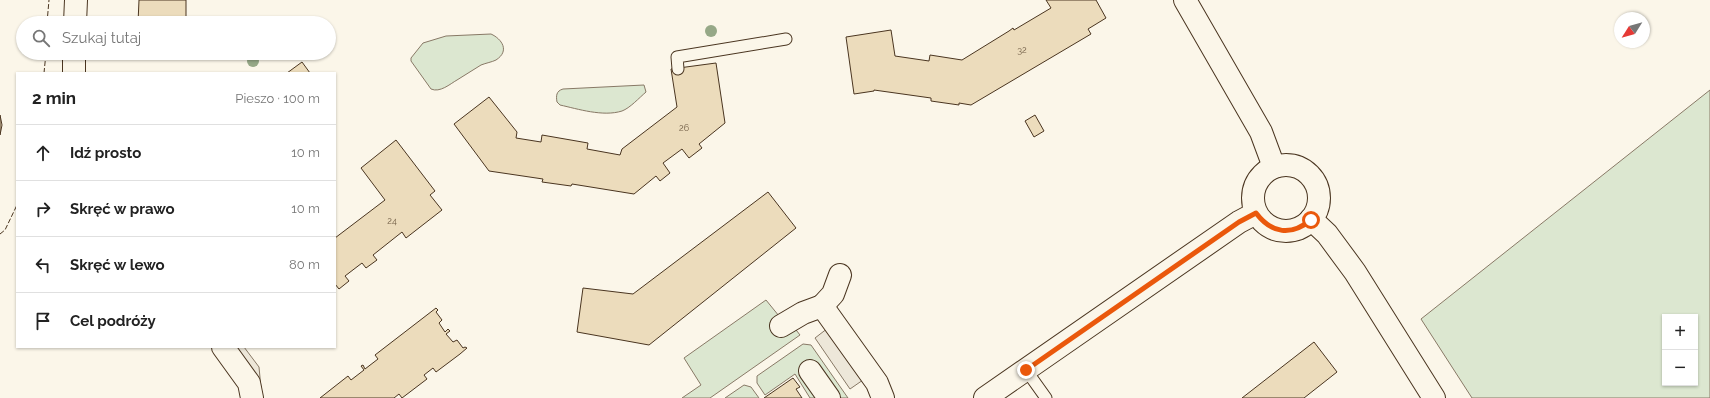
<!DOCTYPE html>
<html lang="pl">
<head>
<meta charset="utf-8">
<style>
	body { margin:0; font-family:Raleway,sans-serif; background:#f2f2f2; color:#222 }
	.controls { position:absolute; right:12px; bottom:12px; display:grid; overflow:hidden; border-radius:0px; box-shadow:0 1px 3px #0004 }
	.controls button { width:36px; height:36px; display:grid; place-items:center; padding:0; border:0; border-bottom:1px solid #e0e0e0; background:#fff; color:#222; font:20px sans-serif }
	.compass { position:absolute; left:1614px; top:12px; width:36px; height:36px; border-radius:50%; background:#fff; box-shadow:0 1px 3px #0004; rotate:233deg }
	.stop { position:absolute; width:12px; height:12px; margin:-9px; border:3px solid #ea580c; border-radius:50%; background:#fff }
	.stop.end { background:#ea580c; border-color:#fff; box-shadow:0 1px 4px #0008 }
	.list { margin:0; padding:0; list-style:none }
	h2 { display:flex; justify-content:space-between; align-items:center; height:52px; margin:0; padding:0 16px; font-size:17px }
	h2 small { font-size:13px; font-weight:400; color:#767676 }
	.list li { display:grid; grid-template-columns:26px 1fr auto; gap:12px; align-items:center; box-sizing:border-box; height:56px; padding:0 16px; border-top:1px solid #e0e0e0 }
	.list b { display:block; font-size:15px; white-space:nowrap }
	.list em { font-size:13px; font-style:normal; color:#767676 }
	.icon { flex:none; width:22px; height:22px; fill:none; stroke:currentColor; stroke-width:2; stroke-linecap:round; stroke-linejoin:round }
	.map { position:relative; flex:none; width:1710px; height:398px; overflow:hidden }
	.search { position:absolute; background:#fff; box-shadow:0 1px 3px #0004; left:16px; top:16px; width:320px; height:44px; display:flex; align-items:center; gap:10px; box-sizing:border-box; padding:0 14px; border-radius:22px; color:#767676; font-size:15px }
	.panel { position:absolute; background:#fff; box-shadow:0 1px 3px #0004; left:16px; top:72px; width:320px; height:276px; border-radius:0px }
	.map>svg:first-child { display:block }
	.green { fill:#dce7d0; stroke:#887966; fill-rule:evenodd }
	.parking { fill:#ede7d9; stroke:#887966 }
	.building { fill:#ecdcbc; stroke:#4a3520 }
	.lines { fill:none; stroke-linecap:round; stroke-linejoin:round }
	.service-casing { stroke:#4a3520; stroke-width:13 }
	.minor-casing { stroke:#4a3520; stroke-width:24 }
	.service { stroke:#fbf6e9; stroke-width:11 }
	.minor { stroke:#fbf6e9; stroke-width:22 }
	.fence { stroke:#4a3520; stroke-width:1; stroke-dasharray:5 2; stroke-linecap:butt }
	.tree { fill:#96a887 }
	.route { stroke:#ea580c; stroke-width:5 }
	.labels { text-anchor:middle; dominant-baseline:central; stroke-width:3; stroke-linejoin:round; paint-order:stroke }
	.number-label { font-size:9px; fill:#725f47 }
</style>
</head>
<body>
<div class="map">
<svg width="1710" height="398" viewBox="0 0 1710 398">
	<rect width="100%" height="100%" fill="#fbf6e9"/>
	<g class="green">
		<path d="M491,34C502,39 510,51 496,60C492,62 486,63 481,65C473,70 465,75 457,80C450,84 440,93 431,89L411,61V58L423,43L446,36Z"/>
		<path d="M644,85L646,92C639,98 630,108 622,111C603,117 578,109 560,105L557,102C556,96 556,91 563,89Z"/>
		<path d="M1710,90V398H1472L1421,319ZM1665,317H1695V383H1665Z"/>
		<path d="M766,300L779,316L770,322L779,335L793,326L800,335L710,398H682L701,385L684,358Z"/>
		<path d="M803,344L811,345L848,398H841L816,361L808,368L817,398H810L795,374L765,395L757,383V376Z"/>
		<path d="M744,385L751,387L759,398H725Z"/>
	</g>
	<g class="parking">
		<path d="M828,328L863,380L850,389L815,338Z"/>
		<path d="M229,347H244L259,367L261,388Z"/>
	</g>
	<g class="building">
		<path d="M139,0H186V23H138Z"/>
		<path d="M1046,0H1096L1106,18L1088,29L1091,34L971,105L959,103V105L931,101V98L874,90V91L854,94L846,37L891,30L895,56L929,61L930,55L962,60L1009,31L1013,28L1014,30L1051,8Z"/>
		<path d="M302,62L310,73H287Z"/>
		<path d="M716,63L725,123L699,144L702,148L689,158L682,149L663,163L670,173L660,181L656,176L634,194L572,184L571,186L542,182L543,179L489,171L454,124L489,97L517,132L516,138L541,142L542,135L588,143L587,149L620,155L622,149L677,107L671,69Z"/>
		<path d="M0,115L2,125L0,135Z"/>
		<path d="M1035,115L1044,131L1034,137L1025,121Z"/>
		<path d="M396,140L435,191L430,195L442,210L406,238L402,232L373,255L377,260L366,268L362,263L345,276L349,281L339,289L335,284V238L385,200L361,168Z"/>
		<path d="M768,192L796,228L649,345L577,332L583,288L633,294Z"/>
		<path d="M436,308L438,310L436,312L442,320L439,323L445,332L448,329L450,331L446,334L453,342L457,340L463,348L465,347L467,348L460,354L436,372L433,368L424,375L427,379L402,398L399,394L394,398H320L348,376L351,380L364,370L361,366L363,365L365,369L378,359L375,355Z"/>
		<path d="M1314,342L1337,372L1304,398H1242Z"/>
		<path d="M793,378L800,387L796,389L802,398H764Z"/>
	</g>
	<g class="lines">
		<defs>
			<g id="service">
				<path d="M678,69L677,57L786,39"/>
				<path d="M1026,370L1046,398"/>
			</g>
			<g id="minor">
				<path d="M1185,0L1261,132L1274,167"/>
				<path d="M75,23L76,0"/>
				<path d="M74,73V53"/>
				<circle cx="1286" cy="198" r="33"/>
				<path d="M1311,219L1327,234L1355,272L1434,398"/>
				<path d="M822,306L833,294L840,275"/>
				<path d="M781,326L803,313L822,306L877,383L883,398"/>
				<path d="M223,347L249,383L252,398"/>
				<path d="M810,371L829,398"/>
				<path d="M985,398L1239,222L1256,213"/>
			</g>
		</defs>
		<use href="#service" class="service-casing"/>
		<use href="#minor" class="minor-casing"/>
		<use href="#service" class="service"/>
		<use href="#minor" class="minor"/>
		<g class="fence">
			<path d="M47,23L49,0"/>
			<path d="M44,73L46,53"/>
			<path d="M0,234L5,230L17,205"/>
		</g>
	</g>
	<g class="tree">
		<circle cx="711" cy="31" r="6"/>
		<circle cx="253" cy="61" r="6"/>
	</g>
	<g class="lines">
		<path class="route" d="M1026,370L1239,222L1256,213C1272,234 1291,236 1311,220"/>
	</g>
	<g class="labels">
		<g class="number-label">
			<text x="1022" y="50">32</text>
			<text x="684" y="128">26</text>
			<text x="392" y="221">24</text>
		</g>
	</g>
</svg>
<div class="controls">
<button>+</button>
<button>−</button>
</div>
<svg class="compass" viewBox="-18 -18 36 36"><path d="M0-13l5 13h-10z" fill="#e53935"/><path d="M0 13l5-13h-10z" fill="#767676"/></svg>
<div class="stop" style="left:1311px;top:220px"></div>
<div class="stop end" style="left:1026px;top:370px"></div>
<div class="search"><svg class="icon" aria-label="search" viewBox="0 0 24 24"><circle cx="10" cy="10" r="6"/><path d="M15 15l6 6"/></svg>Szukaj tutaj</div>
<section class="panel">
<h2>2 min<small>Pieszo · 100 m</small></h2>
<ul class="list">
<li><svg class="icon" aria-label="ahead" viewBox="0 0 24 24"><path d="M12 20V5M6 11l6-6 6 6"/></svg><div><b>Idź prosto</b></div><em>10 m</em></li>
<li><svg class="icon" aria-label="right" viewBox="0 0 24 24"><path d="M7 20v-9h11M14 6l5 5-5 5"/></svg><div><b>Skręć w prawo</b></div><em>10 m</em></li>
<li><svg class="icon" aria-label="left" viewBox="0 0 24 24"><path d="M17 20v-9H6M10 6l-5 5 5 5"/></svg><div><b>Skręć w lewo</b></div><em>80 m</em></li>
<li><svg class="icon" aria-label="arrive" viewBox="0 0 24 24"><path d="M6 21V4h12l-3 4 3 4H6"/></svg><div><b>Cel podróży</b></div></li>
</ul>
</section>
</div>
</body>
</html>
